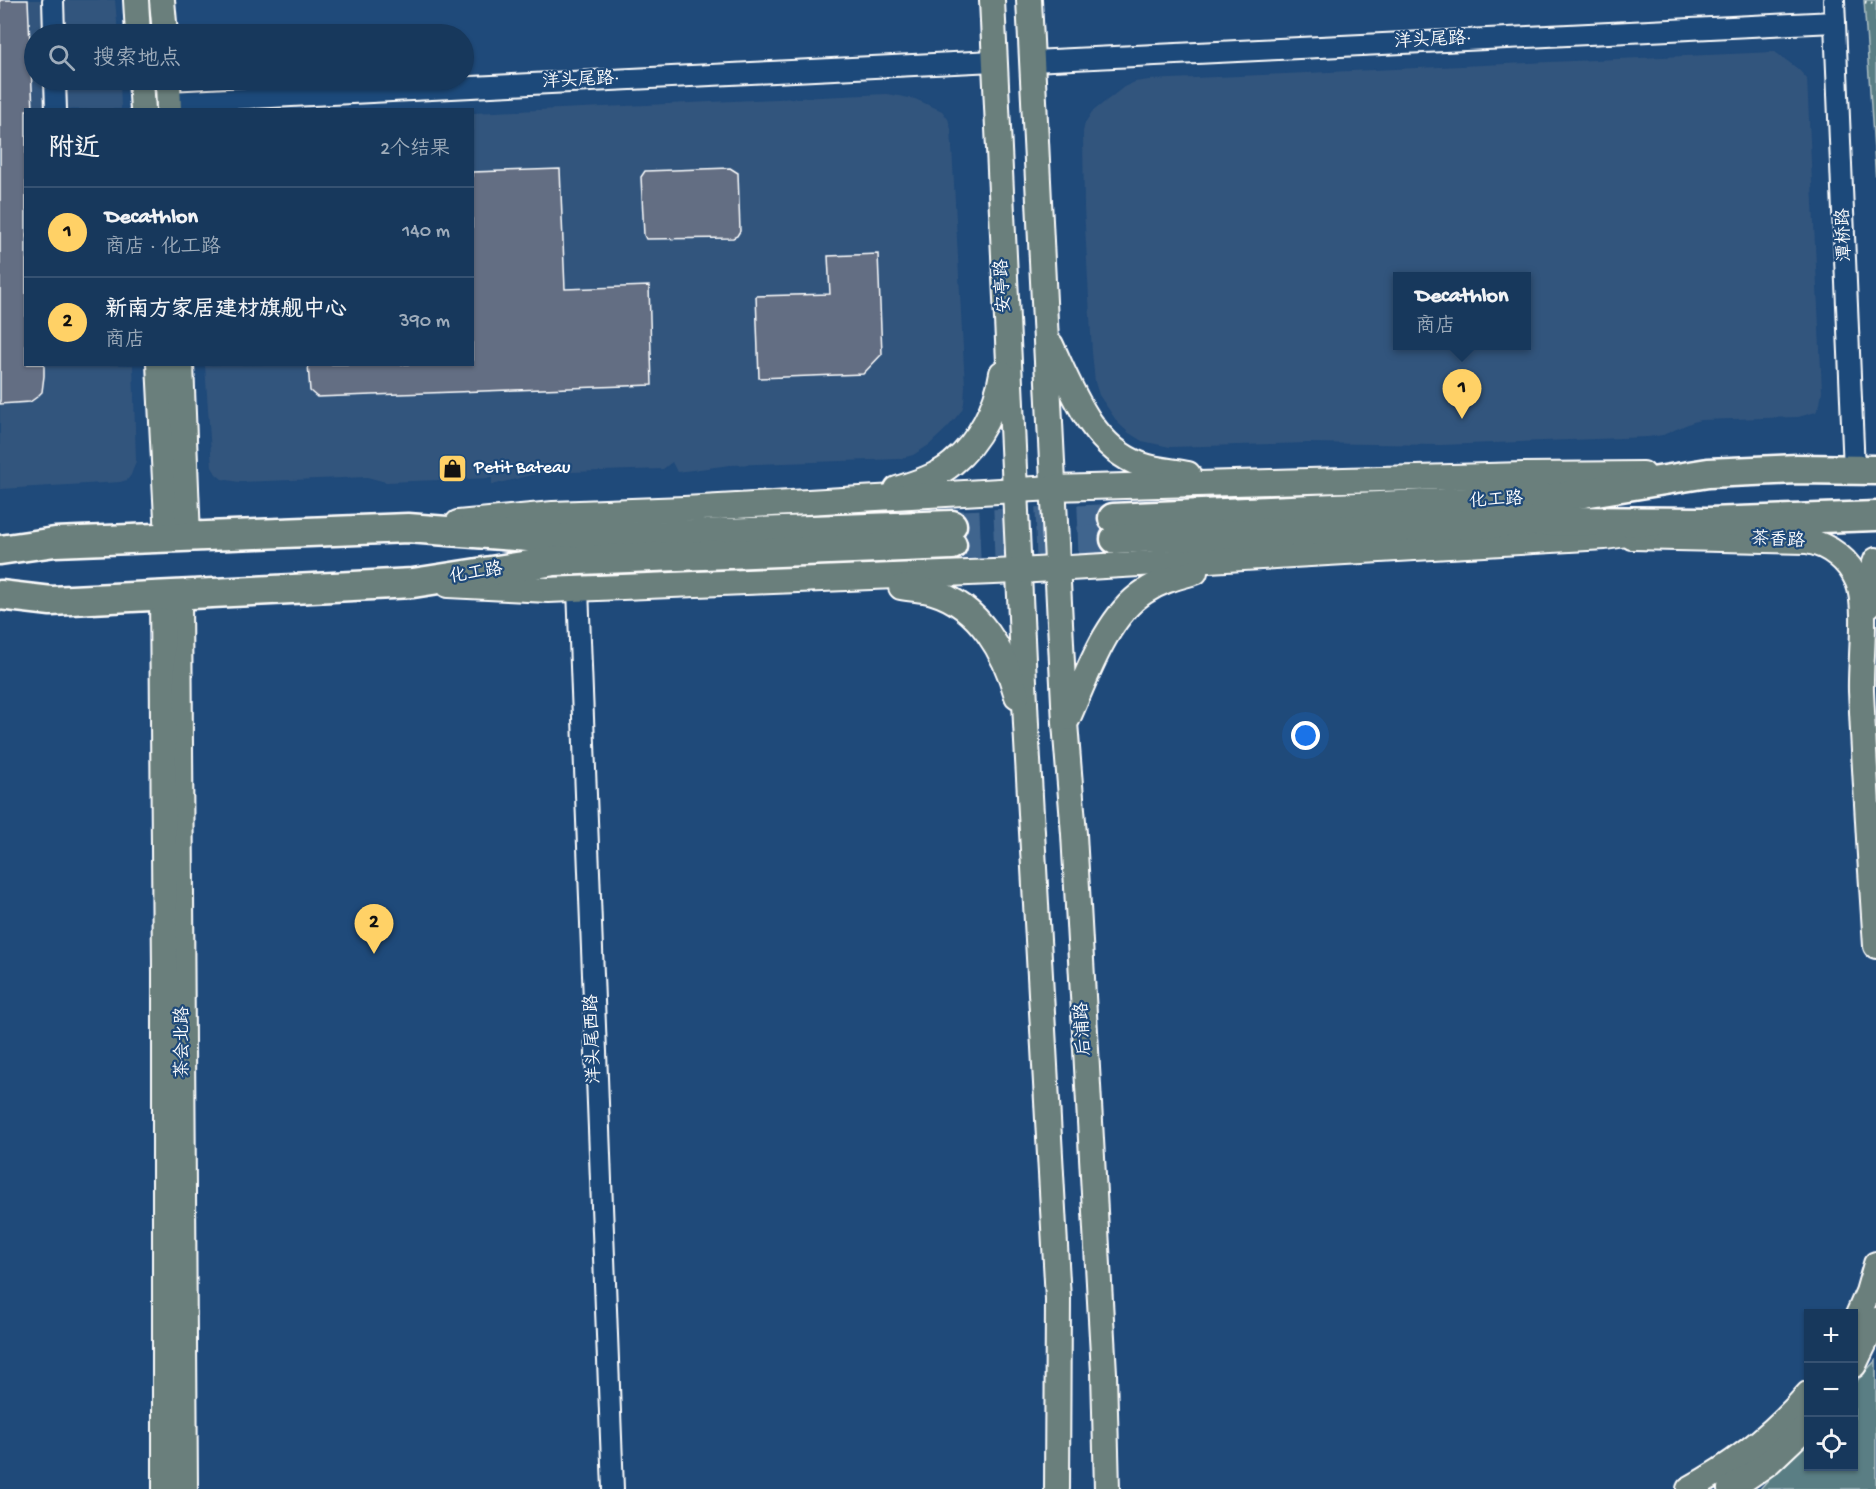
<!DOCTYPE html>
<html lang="zh">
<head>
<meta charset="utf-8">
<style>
	body { margin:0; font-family:"Gochi Hand","LXGW WenKai TC",sans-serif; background:#244365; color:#f1f3f6 }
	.controls { position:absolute; right:18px; bottom:18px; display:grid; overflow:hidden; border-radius:0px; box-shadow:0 2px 4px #0004 }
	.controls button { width:54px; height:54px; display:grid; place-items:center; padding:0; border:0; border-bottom:2px solid #365272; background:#17385c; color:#f1f3f6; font:30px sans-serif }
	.you { position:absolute; left:1306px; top:736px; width:21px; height:21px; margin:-15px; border:4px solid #fff; border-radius:50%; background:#1a73e8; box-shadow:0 0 0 9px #1a73e833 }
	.badge { display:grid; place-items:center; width:39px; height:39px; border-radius:50%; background:#ffd166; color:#111; font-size:20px; font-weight:700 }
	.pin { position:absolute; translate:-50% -50px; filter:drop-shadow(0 2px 3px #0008) }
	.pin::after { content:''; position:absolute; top:32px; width:21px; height:18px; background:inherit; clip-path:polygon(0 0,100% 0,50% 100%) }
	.popup { position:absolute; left:1393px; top:272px; width:138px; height:78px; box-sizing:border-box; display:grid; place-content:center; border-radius:0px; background:#17385c; filter:drop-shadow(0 2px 4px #0005); font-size:20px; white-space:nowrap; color:#9eacbb }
	.popup b { font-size:22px; color:#f1f3f6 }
	.popup::after { content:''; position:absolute; left:50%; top:100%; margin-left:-12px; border:12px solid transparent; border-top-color:#17385c }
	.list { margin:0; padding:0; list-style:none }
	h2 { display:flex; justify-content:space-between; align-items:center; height:78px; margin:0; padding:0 24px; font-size:26px }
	h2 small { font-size:20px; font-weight:400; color:#9eacbb }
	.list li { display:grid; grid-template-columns:39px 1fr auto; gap:18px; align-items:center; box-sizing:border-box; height:90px; padding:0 24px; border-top:2px solid #365272 }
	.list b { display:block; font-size:22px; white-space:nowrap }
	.list p { margin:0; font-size:20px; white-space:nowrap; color:#9eacbb }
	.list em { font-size:20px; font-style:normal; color:#9eacbb }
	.icon { flex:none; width:33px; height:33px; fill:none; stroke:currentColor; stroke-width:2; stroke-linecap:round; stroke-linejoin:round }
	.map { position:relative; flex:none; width:1876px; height:1489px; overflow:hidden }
	.search { position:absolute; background:#17385c; box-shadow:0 2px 4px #0004; left:24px; top:24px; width:450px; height:66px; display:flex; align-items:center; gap:15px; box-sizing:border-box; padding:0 21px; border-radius:33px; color:#9eacbb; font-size:22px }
	.panel { position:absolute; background:#17385c; box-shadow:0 2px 4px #0004; left:24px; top:108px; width:450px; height:258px; border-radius:0px }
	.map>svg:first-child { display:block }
	.built { fill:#33557d; fill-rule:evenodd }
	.green { fill:#5a7e84; stroke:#acbec2; stroke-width:1.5 }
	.building { fill:#636e83; stroke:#fff; stroke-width:1.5 }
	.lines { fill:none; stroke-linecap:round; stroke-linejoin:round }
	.highway-tunnel { stroke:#41658e; stroke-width:28; stroke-dasharray:28 14; stroke-linecap:butt }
	.minor-casing { stroke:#fff; stroke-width:24 }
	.major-casing { stroke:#fff; stroke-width:28 }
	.highway-casing { stroke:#fff; stroke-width:33 }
	.path { stroke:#fff; stroke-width:3; stroke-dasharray:1.5 4.5; stroke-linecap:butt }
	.minor { stroke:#1f4a7a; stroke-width:20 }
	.major { stroke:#6a7f7c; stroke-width:24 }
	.highway { stroke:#6a7f7c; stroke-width:28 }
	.labels { text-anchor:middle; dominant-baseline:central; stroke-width:4.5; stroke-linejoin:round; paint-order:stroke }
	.street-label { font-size:18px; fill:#fff; stroke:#1f4a7a }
	.poi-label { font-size:18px; fill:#fff; stroke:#1f4a7a; text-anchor:start }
</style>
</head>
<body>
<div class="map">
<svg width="1876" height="1489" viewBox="0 0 1876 1489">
	<rect width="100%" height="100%" fill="#1f4a7a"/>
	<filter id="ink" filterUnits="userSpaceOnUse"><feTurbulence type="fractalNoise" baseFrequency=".0167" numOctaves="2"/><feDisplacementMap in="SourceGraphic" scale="12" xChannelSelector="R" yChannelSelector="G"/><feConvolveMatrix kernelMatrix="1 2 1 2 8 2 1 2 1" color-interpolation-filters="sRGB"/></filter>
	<g filter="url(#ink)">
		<g class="built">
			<path d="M0,0H115L118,34H34V80H120L121,109L26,110V364L133,365L136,461L131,475L127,480L120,482L0,489Z"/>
			<path d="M1775,52L1798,69L1807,79L1822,391L1820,404L1816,412L1798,417L1700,420L1690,423L1663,435L1647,437L1440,445L1308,443L1170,447L1142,441L1129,433L1118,423L1099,395L1095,382L1092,352L1084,208L1083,132L1085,123L1092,112L1124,87L1135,82L1149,80ZM1398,276H1526V346H1398Z"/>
			<path d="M887,94L915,99L942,111L948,119L951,129L965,386L964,403L962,410L948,427L929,445L913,455L898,459L730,465L677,472L672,462L663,469L539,473L492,485V478L386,482L367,477L239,482L222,479L216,474L212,467L205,365L472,364L473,113Z"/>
		</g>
		<g class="green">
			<path d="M1864,0H1876V182Z"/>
			<path d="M1876,1360V1489H1760L1808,1435V1466H1854V1384Z"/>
		</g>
		<g class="building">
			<path d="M0,0H28L33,110H26V364H44V376L42,392L37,397L30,402L0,404Z"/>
			<path d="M730,168L738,173L740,231L737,236L733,238L646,239L644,235L641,177L645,171Z"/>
			<path d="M560,169L565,289L649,286L652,385L317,397L310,391L308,364H472V172Z"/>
			<path d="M878,254L882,354L863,374L759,378L756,296L830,294L828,256Z"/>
		</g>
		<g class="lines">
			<g class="highway-tunnel">
				<path d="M952,525L1113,518"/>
				<path d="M952,545L1115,539"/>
			</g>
			<defs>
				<g id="minor">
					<path d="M53,0L54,34"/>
					<path d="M1834,0L1854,470"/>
					<path d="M1032,61L1835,22"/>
					<path d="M55,80L56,110"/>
					<path d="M169,102L994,61"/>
					<path d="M578,589L613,1489"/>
				</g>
				<g id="major">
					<path d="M136,0L138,34"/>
					<path d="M162,0L165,34"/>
					<path d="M992,0L1026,724L1058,1299L1057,1489"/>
					<path d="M1029,0L1065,723L1074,834L1104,1373L1107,1489"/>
					<path d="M141,80L143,110"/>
					<path d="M168,80L169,110"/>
					<path d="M1051,345C1071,388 1092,448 1142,465C1156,470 1173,471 1188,474"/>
					<path d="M159,364L168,538"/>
					<path d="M181,364L188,537"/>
					<path d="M897,489C916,483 938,476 953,463C979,442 997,406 1002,373"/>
					<path d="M458,523L553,514L684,509L1053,488L1523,475L1643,474"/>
					<path d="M1632,537L1807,541C1829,545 1849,560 1858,582C1868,607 1860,661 1861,691C1865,776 1870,861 1876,946"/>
					<path d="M448,585L548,590L1018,571L1605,537L1648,531"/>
					<path d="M901,587C911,589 923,589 933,592C980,606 1005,653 1017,696"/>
					<path d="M179,595L185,1489"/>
					<path d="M162,596L165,973V1489"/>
					<path d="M1869,605V580L1876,560"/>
					<path d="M1068,718C1086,678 1106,617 1144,592C1160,581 1177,577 1195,572"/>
					<path d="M1854,1324L1868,1292L1876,1264"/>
					<path d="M1854,1365L1876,1320"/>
					<path d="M1689,1489C1735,1464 1774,1434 1808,1394"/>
					<path d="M1730,1489L1768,1463L1808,1425"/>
				</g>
				<g id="highway">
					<path d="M1113,518L1553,498L1708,473L1797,469L1876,470"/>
					<path d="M1115,539L1554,521L1709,522L1876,516"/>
					<path d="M0,550L55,542L408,528L554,539L952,525"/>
					<path d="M0,595L51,601L413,583L555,561L952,545"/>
				</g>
			</defs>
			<use href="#minor" class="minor-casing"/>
			<use href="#major" class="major-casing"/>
			<use href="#highway" class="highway-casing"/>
			<path class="path" d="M1865,2L1876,4"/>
			<use href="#minor" class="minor"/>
			<use href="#major" class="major"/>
			<use href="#highway" class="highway"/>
		</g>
	</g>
	<defs>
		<symbol id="shop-square" viewBox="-11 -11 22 22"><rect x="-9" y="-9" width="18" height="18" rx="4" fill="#ffd166" stroke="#1f4a7a"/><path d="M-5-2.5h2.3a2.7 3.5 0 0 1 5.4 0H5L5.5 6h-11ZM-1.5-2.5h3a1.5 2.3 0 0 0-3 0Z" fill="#111"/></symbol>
	</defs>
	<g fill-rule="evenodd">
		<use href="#shop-square" x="436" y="452" width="33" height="33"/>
	</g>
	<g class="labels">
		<g class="street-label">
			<text transform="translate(1433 41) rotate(-3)">洋头尾路·</text>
			<text transform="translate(581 81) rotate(-3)">洋头尾路·</text>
			<text transform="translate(1845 235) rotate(-92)">潭桥路</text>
			<text transform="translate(1004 286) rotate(-93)">安亭路</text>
			<text transform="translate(1496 501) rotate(-3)">化工路</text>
			<text transform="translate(1778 541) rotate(3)">茶香路</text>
			<text transform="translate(476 574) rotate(-9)">化工路</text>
			<text transform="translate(1084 1029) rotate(-93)">后浦路</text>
			<text transform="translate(594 1039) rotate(-92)">洋头尾西路</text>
			<text transform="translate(183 1042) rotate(-90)">茶会北路</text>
		</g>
		<g class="poi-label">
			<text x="474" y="468">Petit Bateau</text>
		</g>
	</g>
</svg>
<div class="controls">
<button>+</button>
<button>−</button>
<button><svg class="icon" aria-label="locate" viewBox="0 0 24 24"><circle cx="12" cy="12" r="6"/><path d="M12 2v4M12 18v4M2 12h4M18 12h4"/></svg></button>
</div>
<div class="you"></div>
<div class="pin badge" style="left:1462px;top:419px">1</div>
<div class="popup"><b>Decathlon</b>商店</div>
<div class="pin badge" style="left:374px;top:954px">2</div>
<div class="search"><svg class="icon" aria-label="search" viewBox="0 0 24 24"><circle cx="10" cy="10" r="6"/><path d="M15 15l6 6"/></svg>搜索地点</div>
<section class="panel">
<h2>附近<small>2个结果</small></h2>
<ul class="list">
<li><span class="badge">1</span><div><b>Decathlon</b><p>商店 · 化工路</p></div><em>140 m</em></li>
<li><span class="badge">2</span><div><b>新南方家居建材旗舰中心</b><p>商店</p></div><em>390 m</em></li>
</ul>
</section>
</div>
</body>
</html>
